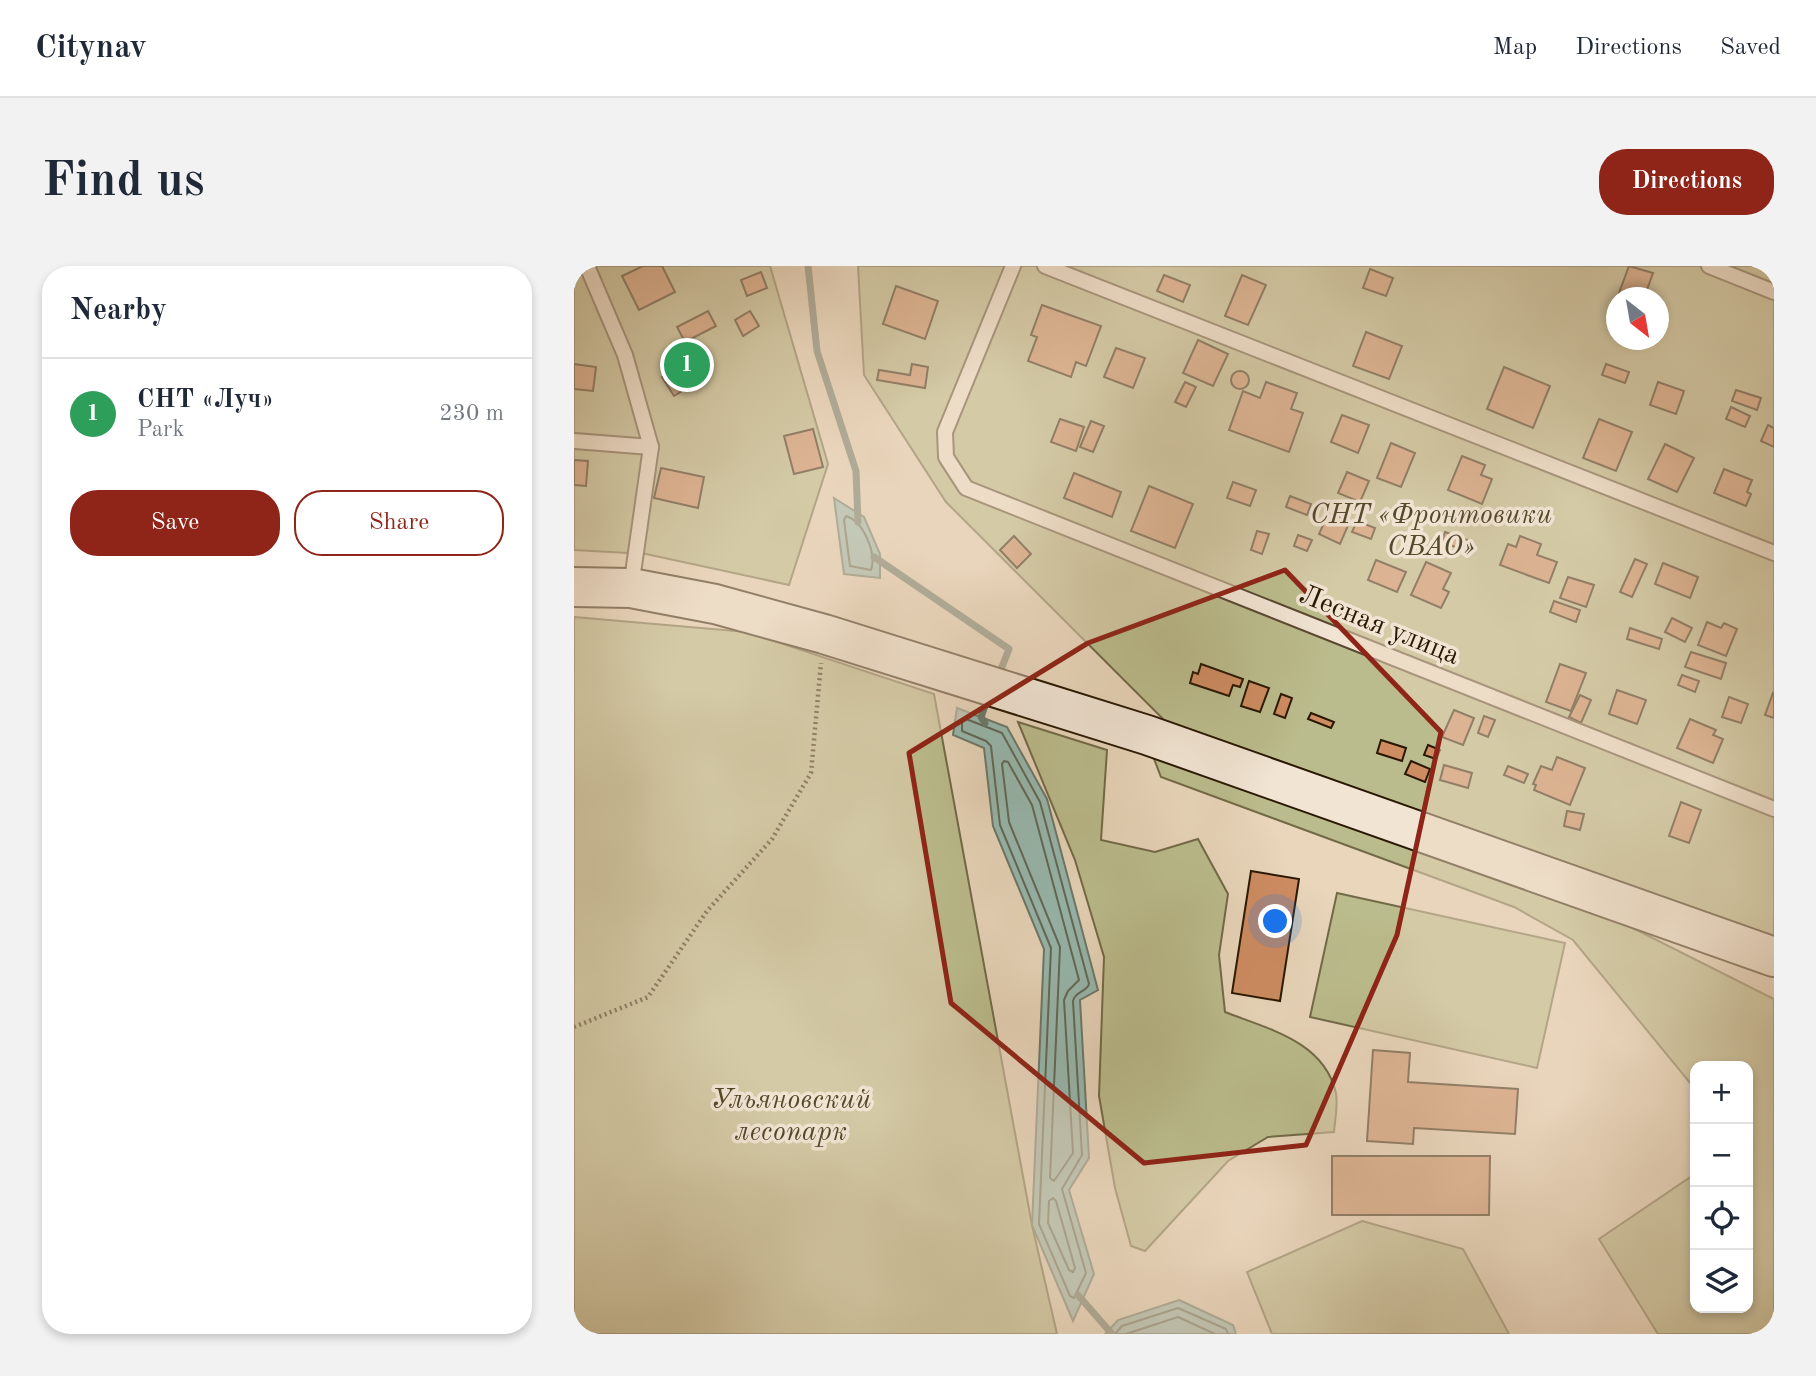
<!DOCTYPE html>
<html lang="en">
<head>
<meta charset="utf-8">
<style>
	body { margin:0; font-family:"Old Standard TT",serif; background:#f2f2f3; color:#1f2937 }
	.controls { position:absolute; right:21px; bottom:21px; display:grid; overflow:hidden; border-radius:14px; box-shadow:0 4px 10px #0003 }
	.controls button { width:63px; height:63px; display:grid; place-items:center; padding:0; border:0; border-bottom:2px solid #e0e1e3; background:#fff; color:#1f2937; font:35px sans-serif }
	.compass { position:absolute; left:1032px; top:21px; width:63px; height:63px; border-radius:50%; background:#fff; box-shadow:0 4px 10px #0003; rotate:149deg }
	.you { position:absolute; left:702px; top:656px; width:24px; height:24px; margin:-18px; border:5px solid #fff; border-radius:50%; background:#1a73e8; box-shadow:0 0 0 10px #1a73e833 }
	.badge { display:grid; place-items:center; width:46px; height:46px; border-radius:50%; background:#8f2418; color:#fff; font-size:23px; font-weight:700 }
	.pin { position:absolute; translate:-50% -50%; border:4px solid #fff; box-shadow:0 2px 7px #0006 }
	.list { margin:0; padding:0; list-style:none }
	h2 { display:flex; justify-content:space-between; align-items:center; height:91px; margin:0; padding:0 28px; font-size:30px }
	h2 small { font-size:23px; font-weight:400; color:#747a83 }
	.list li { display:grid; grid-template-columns:46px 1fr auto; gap:21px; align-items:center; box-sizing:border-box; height:112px; padding:0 28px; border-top:2px solid #e0e1e3 }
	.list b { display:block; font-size:26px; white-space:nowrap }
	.list p { margin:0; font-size:23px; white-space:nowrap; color:#747a83 }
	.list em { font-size:23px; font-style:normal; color:#747a83 }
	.actions { display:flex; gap:14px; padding:21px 28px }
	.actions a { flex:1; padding:16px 0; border:2px solid #8f2418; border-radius:28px; text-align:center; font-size:24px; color:#8f2418 }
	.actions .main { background:#8f2418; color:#fff }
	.icon { flex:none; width:38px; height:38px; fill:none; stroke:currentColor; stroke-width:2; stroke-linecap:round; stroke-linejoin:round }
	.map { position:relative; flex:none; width:1200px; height:1068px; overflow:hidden; border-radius:28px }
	header { display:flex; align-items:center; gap:42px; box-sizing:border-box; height:98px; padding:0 35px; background:#fff; border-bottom:2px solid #e0e1e3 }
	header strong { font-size:33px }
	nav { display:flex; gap:38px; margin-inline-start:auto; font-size:24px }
	.intro { display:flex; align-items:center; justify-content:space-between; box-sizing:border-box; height:168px; padding:0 42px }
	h1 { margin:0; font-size:49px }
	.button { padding:18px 32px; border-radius:28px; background:#8f2418; color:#fff; font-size:24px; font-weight:700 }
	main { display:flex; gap:42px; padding:0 42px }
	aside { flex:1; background:#fff; border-radius:28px; box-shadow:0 4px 10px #0003 }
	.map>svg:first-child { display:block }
	.green { fill:#bbbc8d; stroke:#726a47; stroke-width:2; fill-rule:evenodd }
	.water { fill:#97b9b0; stroke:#6b786a; stroke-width:2 }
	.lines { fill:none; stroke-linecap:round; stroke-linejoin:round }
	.shore { stroke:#606858; stroke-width:2 }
	.stream { stroke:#6b786a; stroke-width:7 }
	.building { fill:#ce8c62; stroke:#291701; stroke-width:2 }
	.lane-casing { stroke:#594730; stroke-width:18 }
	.secondary-casing { stroke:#291701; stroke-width:42 }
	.path { stroke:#291701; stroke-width:4.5; stroke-dasharray:2 3.5; stroke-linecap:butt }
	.lane { stroke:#f1e4d3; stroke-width:14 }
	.secondary { stroke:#f1e4d3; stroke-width:38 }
	.marked { fill:none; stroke:#8f2418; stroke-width:5; stroke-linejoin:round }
	.labels { text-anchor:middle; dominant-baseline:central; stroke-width:7; stroke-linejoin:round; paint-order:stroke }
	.park-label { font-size:28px; font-style:italic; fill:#55492b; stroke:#f1e4d3 }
	.street-label { font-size:28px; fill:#291701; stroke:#f1e4d3 }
</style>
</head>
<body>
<header>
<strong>Citynav</strong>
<nav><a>Map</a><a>Directions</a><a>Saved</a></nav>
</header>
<div class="intro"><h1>Find us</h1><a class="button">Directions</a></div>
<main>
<aside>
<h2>Nearby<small></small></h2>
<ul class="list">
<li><span class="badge" style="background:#2e9e5b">1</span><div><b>СНТ «Луч»</b><p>Park</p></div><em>230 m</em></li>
</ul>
<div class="actions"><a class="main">Save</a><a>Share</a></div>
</aside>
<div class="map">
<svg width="1200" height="1068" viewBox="0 0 1200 1068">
	<rect width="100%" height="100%" fill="#e9d6bb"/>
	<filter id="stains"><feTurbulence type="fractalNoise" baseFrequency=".00286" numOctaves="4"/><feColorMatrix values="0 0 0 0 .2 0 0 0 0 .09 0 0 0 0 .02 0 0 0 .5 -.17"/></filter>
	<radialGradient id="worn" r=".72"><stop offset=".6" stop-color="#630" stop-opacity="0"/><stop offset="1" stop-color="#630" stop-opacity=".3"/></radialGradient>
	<g class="green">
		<path d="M0,0H196L254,198L215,319L72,288L0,284Z"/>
		<path d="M284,0H1200V671L590,454L372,236L290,109ZM1042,32H1084V74H1042Z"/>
		<path d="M0,351L173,366L360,428L458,959L483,1068H0Z"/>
		<path d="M444,456L533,484L527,574L581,586L624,573L654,628L645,689L651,746C694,763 750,775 762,827C764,839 761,854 760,866L694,871L654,895L571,985L557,980L541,922L525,830L530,691L501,594Z"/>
		<path d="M577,485L1023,644L1200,733V1068H1084L1025,973L1121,908V1042H1174V800H1121V823L999,674L940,641L587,511Z"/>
		<path d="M763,627L991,677L963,802L736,751Z"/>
		<path d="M788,955L889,983L935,1068H698L673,1006Z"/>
	</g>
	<g class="water">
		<path d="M260,232L290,251L306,288V312L270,308Z"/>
		<path d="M383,442L433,461L473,533L524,724L506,734L515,892L495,924L520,1008L499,1055L458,959L470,683L419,560L410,482L379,469Z"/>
		<path d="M605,1034L659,1059L662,1068H531L544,1054Z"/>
	</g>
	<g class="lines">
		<g class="shore">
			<path d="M272,250C289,255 303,287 297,304L276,300L270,254Z"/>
			<path d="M392,453L428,467L466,536L515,718C513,726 501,725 499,735L508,889L488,923L512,1007L500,1032L496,1030L465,958L477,682L426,559L417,480L412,475L388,465V456Z"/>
			<path d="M430,495L434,496L458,539L505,714L494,725L490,734L499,887L480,915L476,912L486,681L435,556L428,498Z"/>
			<path d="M479,932L482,935L501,1002L499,1006L495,1004L474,957L475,935Z"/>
			<path d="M541,1068L548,1060L604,1042L652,1063L654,1068"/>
			<path d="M552,1068L604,1051L641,1068"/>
		</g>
		<g class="stream">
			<path d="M234,0L243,85L282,205L284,256"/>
			<path d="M300,291L435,383L426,406"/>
			<path d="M411,457L407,451L412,437"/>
			<path d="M504,1029L538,1068"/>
		</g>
	</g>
	<g class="building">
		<path d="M69,0H88L101,26L65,44L48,10Z"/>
		<path d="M1055,0L1079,7L1070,32H1057L1045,27Z"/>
		<path d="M796,3L819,12L812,30L789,22Z"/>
		<path d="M187,6L193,22L173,30L167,14Z"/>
		<path d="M590,9L616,19L609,36L583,25Z"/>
		<path d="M668,9L692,19L674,59L651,50Z"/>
		<path d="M322,20L364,35L351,73L309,58Z"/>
		<path d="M468,39L527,60L512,100L502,96L497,111L454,95L463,71L457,69Z"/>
		<path d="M134,45L142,60L111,76L103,61Z"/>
		<path d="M176,45L185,60L169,70L161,54Z"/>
		<path d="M792,66L828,80L815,113L779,100Z"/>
		<path d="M624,74L654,88L639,120L609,107Z"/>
		<path d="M542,82L571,92L559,122L530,111Z"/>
		<path d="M125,88L137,107L100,130L88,111Z"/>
		<path d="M0,98L22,101L19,125L0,123Z"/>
		<path d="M338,98L354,101L351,122L303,114L305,104L336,109Z"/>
		<path d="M1032,98L1055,106L1051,117L1028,109Z"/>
		<path d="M930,101L976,120L959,162L913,143Z"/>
		<circle cx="666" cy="114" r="9"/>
		<path d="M611,116L622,121L612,141L601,136Z"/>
		<path d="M692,116L723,127L717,143L729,147L715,186L655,164L669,125L686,132Z"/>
		<path d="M1084,116L1110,125L1102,148L1076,139Z"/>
		<path d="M1162,124L1187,132L1183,144L1158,135Z"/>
		<path d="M1157,141L1176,150L1171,161L1152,153Z"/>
		<path d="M768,149L795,159L784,187L757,176Z"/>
		<path d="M486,153L510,161L502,185L477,176Z"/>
		<path d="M1025,153L1058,166L1042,205L1009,192Z"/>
		<path d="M517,155L530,160L519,186L506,181Z"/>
		<path d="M1194,159L1200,162V181L1187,175Z"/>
		<path d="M239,163L249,201L220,208L210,170Z"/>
		<path d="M817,177L841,187L827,221L803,212Z"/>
		<path d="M1091,178L1120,192L1103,226L1074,213Z"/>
		<path d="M888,190L911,199L907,209L918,213L908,238L874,224Z"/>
		<path d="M0,194L14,195L12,220L0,219Z"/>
		<path d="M87,202L130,211L124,242L80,232Z"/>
		<path d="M1150,203L1178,214L1173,226L1177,228L1172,240L1140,227Z"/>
		<path d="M773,206L795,215L786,236L764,227Z"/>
		<path d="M500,207L547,226L538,251L490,232Z"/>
		<path d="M659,216L682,224L676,240L653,232Z"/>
		<path d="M575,220L619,238L601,282L557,265Z"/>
		<path d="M716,230L737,238L733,249L712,241Z"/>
		<path d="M755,246L776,255L766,278L745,268Z"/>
		<path d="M783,255L801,262L797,273L778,266Z"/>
		<path d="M683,265L695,268L688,288L677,284Z"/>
		<path d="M871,266L896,275L892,285L868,276Z"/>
		<path d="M724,269L738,274L733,285L720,280Z"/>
		<path d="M440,270L457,288L443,302L426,284Z"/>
		<path d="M946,270L967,278L963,289L983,296L975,317L926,299L934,278L942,281Z"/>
		<path d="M1061,293L1073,298L1058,331L1046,326Z"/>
		<path d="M802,294L832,306L823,326L794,314Z"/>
		<path d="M852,296L877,307L869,323L875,326L867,342L837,329Z"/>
		<path d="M1089,297L1124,311L1116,332L1081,318Z"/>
		<path d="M994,311L1020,319L1012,341L986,332Z"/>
		<path d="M980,335L1006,344L1002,356L976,346Z"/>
		<path d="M1098,352L1118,362L1111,376L1091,366Z"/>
		<path d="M1133,356L1147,362L1150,357L1163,363L1152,390L1124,379Z"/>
		<path d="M1056,362L1088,373L1085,383L1053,373Z"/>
		<path d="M1117,386L1152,397L1147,413L1111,401Z"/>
		<path d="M627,398L669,413L666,421L659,419L655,430L616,417L619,406L624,408Z"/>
		<path d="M986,398L1012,407L997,445L972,436Z"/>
		<path d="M1108,409L1125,415L1121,426L1104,419Z"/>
		<path d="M675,415L695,422L686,446L667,440Z"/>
		<path d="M1043,424L1072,434L1063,458L1035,448Z"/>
		<path d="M1199,427L1200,428V452L1191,449Z"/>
		<path d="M707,428L718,432L711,452L700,448Z"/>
		<path d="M1006,429L1017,434L1007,457L995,451Z"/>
		<path d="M1155,431L1174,438L1167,457L1148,451Z"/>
		<path d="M880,444L900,452L889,479L868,471Z"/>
		<path d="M737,447L760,456L757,462L734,453Z"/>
		<path d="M910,450L921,454L914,471L904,467Z"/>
		<path d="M1116,453L1142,464L1139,469L1149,473L1139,497L1103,482Z"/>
		<path d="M807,474L832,482L828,495L803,487Z"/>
		<path d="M854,479L866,484L862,493L850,489Z"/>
		<path d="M983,491L1011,502L996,539L960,524L962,519L959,518L967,500L978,504Z"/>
		<path d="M837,495L856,503L851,516L831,508Z"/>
		<path d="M870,499L898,507L894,522L866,514Z"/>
		<path d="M934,500L954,508L950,517L930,509Z"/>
		<path d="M1107,536L1127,544L1115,577L1095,570Z"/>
		<path d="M993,545L1010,548L1006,564L990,560Z"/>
		<path d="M677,605L725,613L706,735L658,727Z"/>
		<path d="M799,784L836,787L834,816L944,823L941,868L840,862L839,878L793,875Z"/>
		<path d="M758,890H916L915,949H758Z"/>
	</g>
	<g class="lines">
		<defs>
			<g id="lane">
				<path d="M13,0L51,89L77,181L57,321"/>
				<path d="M439,0L371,166L372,191L392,222L1200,543"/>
				<path d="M471,0L1200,287"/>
				<path d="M1135,0L1200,26"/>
				<path d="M0,175L77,181"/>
			</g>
			<path id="secondary" d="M0,321L57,322L141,338L250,368L573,469L1200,691"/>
		</defs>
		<use href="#lane" class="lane-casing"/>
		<use href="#secondary" class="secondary-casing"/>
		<path class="path" d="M0,761L74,731L133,645L198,573L237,507L247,397"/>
		<use href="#lane" class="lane"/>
		<use href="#secondary" class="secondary"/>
	</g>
	<path d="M0 0H1200V1068H0ZM711,304L867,466L823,669L732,879L570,897L377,737L335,487L514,377Z" fill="#e9d6bb" fill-opacity=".55" fill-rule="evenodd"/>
	<path class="marked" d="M711,304L867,466L823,669L732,879L570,897L377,737L335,487L514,377Z"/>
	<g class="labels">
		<g class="park-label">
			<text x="857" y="250">СНТ «Фронтовики<tspan x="857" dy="32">СВАО»</tspan></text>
			<text x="217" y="835">Ульяновский<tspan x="217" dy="32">лесопарк</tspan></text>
		</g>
		<g class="street-label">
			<text transform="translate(805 360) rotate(22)">Лесная улица</text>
		</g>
	</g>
	<rect width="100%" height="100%" filter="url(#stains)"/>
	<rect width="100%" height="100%" fill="url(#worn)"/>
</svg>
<div class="controls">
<button>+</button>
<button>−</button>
<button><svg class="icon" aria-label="locate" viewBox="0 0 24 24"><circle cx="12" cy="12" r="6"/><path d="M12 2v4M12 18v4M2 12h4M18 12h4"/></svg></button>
<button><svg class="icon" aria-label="layers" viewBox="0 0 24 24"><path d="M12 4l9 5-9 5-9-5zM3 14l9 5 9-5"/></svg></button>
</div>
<svg class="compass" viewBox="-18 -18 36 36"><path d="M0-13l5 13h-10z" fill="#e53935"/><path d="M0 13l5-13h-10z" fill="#747a83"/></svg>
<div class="you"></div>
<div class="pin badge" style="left:113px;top:99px;background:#2e9e5b">1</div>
</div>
</main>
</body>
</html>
